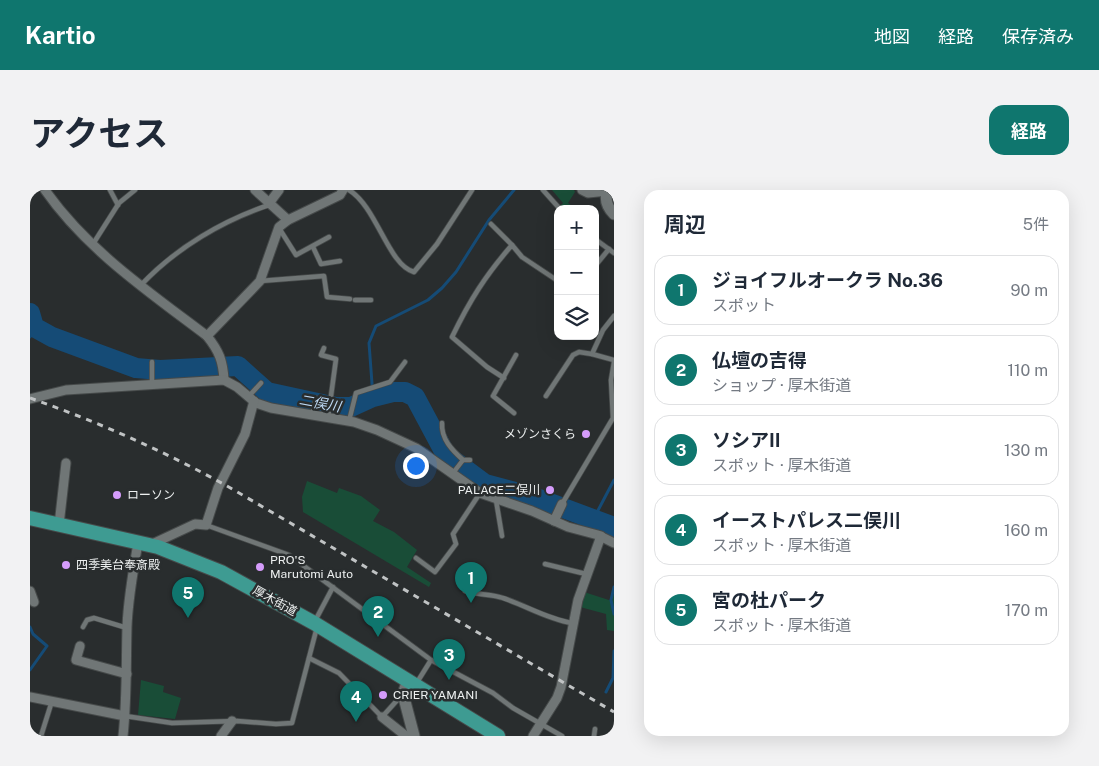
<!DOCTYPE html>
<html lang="ja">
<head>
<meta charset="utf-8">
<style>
	body { margin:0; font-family:"Public Sans","Noto Sans JP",sans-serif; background:#f2f2f3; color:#1f2937 }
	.controls { position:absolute; right:15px; top:15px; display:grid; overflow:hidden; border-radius:10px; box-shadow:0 5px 20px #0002 }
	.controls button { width:45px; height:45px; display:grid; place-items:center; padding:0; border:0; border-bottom:1px solid #e0e1e3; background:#fff; color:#1f2937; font:25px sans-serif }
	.you { position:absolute; left:385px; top:275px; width:18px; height:18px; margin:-12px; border:4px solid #fff; border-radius:50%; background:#1a73e8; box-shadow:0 0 0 8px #1a73e833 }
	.badge { display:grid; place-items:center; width:32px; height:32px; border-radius:50%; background:#0f766e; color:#fff; font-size:16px; font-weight:700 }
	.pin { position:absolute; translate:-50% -41px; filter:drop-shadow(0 1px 2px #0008) }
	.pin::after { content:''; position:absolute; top:26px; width:18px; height:15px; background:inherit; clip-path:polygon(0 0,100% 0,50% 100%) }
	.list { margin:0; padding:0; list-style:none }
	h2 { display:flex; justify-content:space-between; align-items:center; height:65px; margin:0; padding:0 20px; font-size:21px }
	h2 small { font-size:16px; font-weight:400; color:#747a83 }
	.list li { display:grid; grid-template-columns:32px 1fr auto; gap:15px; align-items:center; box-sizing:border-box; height:70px; margin:0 10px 10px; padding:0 10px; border:1px solid #e0e1e3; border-radius:15px }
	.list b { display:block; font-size:19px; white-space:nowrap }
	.list p { margin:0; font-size:16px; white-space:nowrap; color:#747a83 }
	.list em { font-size:16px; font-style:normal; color:#747a83 }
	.icon { flex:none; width:28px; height:28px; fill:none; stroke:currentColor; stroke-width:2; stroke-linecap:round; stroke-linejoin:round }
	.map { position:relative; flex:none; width:584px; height:546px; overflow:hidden; border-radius:15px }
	header { display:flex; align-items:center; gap:30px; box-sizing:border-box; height:70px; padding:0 25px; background:#0f766e; color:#fff }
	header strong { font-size:24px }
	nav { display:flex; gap:28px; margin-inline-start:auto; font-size:18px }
	.intro { display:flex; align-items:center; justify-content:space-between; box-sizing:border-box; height:120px; padding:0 30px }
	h1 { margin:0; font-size:35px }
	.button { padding:12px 22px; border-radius:15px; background:#0f766e; color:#fff; font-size:18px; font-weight:700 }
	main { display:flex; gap:30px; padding:0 30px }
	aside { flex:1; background:#fff; border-radius:15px; box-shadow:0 5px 20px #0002 }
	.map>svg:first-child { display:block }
	.green { fill:#194d37 }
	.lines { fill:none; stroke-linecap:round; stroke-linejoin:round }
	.stream { stroke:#154b76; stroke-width:3 }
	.river { stroke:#154b76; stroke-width:20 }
	.service-casing { stroke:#464a4a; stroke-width:6 }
	.minor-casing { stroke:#464a4a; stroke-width:11 }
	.tertiary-casing { stroke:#464a4a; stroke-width:13 }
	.primary-casing { stroke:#464a4a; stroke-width:16 }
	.service { stroke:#707676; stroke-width:4.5 }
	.minor { stroke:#707676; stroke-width:9 }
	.tertiary { stroke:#707676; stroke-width:11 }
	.primary { stroke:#3e9b92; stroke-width:14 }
	.rail { stroke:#c0c3c4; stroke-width:3; stroke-dasharray:6 6; stroke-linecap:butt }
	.poi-dot { fill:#d59cfb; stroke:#292d2e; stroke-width:2 }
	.labels { text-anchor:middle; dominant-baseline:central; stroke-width:5; stroke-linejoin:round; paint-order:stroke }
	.poi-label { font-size:12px; fill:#edf0f0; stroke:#292d2e; text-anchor:start }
	.street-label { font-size:12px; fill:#edf0f0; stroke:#292d2e }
	.water-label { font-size:14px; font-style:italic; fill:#bedaf6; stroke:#292d2e }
</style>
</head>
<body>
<header>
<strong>Kartio</strong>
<nav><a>地図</a><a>経路</a><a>保存済み</a></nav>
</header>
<div class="intro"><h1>アクセス</h1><a class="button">経路</a></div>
<main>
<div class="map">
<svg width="584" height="546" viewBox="0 0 584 546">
	<rect width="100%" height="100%" fill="#292d2e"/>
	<g class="green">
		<path d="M522,0H544L545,2L538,13L546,19H534L531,15L533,13Z"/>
		<path d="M277,291L307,303L309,298L331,306L350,320L343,331L364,342L387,360L377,377L401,393L399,397L273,322L272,307Z"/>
		<path d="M584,400V441L577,440L576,424L550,417L554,402L582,411Z"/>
		<path d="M111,490L134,496L133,502L151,508L145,529L108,525Z"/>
	</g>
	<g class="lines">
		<g class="stream">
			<path d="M0,147L4,137"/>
			<path d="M343,207L339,153L346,136L398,110L412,98L426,82L459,30L484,0"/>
			<path d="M564,328L584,290"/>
			<path d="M584,397L581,410L584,424"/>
			<path d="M0,437L3,444L17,456L0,480"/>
			<path d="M576,502L583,488L584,461"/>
		</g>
		<path class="river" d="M0,123L4,137L22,147L106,178L130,180L208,176L237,202L306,217H321L343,207L363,202H375L385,207L416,265L455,294L504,307L584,337"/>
		<defs>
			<g id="service">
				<path d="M80,0L88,15"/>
				<path d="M319,0C347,17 358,75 384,82L407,54L442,0"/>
				<path d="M513,0L530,19"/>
				<path d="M461,34L482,55"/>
				<path d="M249,38L266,65L299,47"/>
				<path d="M565,49L584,63"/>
				<path d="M63,54L89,13L105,0"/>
				<path d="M283,57L291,74L310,71"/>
				<path d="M565,76L579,59"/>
				<path d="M230,91L294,86L297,107L320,109"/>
				<path d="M111,95C146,58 193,30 242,14"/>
				<path d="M325,110H341"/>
				<path d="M294,158L291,165L306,169L298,228"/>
				<path d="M562,164L584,170"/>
				<path d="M474,188L457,177L422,147C440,110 455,86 482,55L492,67L528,91"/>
				<path d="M122,193V172"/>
				<path d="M219,206L231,193"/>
				<path d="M516,206L543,165L549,162L562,164L573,140L584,126"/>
				<path d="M484,223L463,206L486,165"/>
				<path d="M282,226L286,208"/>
				<path d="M319,231L326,203L360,192L375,172"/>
				<path d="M412,233C411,249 422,260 433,270H440"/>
				<path d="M423,283L433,270"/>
				<path d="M466,310L472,346"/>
				<path d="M532,314L583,228L581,190L584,172"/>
				<path d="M176,335L259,365L401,470L463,503L483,518L532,546"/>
				<path d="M386,368L405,382L426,354L423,344L450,303"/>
				<path d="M515,374L556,384"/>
				<path d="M435,401C448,405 462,404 473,408C497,416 517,429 542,433"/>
				<path d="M285,431L303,397"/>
				<path d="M53,437L57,430L64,428L97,438"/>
				<path d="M279,468L309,483L352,527L371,506"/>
				<path d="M386,494L401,470"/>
				<path d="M95,526L142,533L207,531L246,534L262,533L287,437"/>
				<path d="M11,546L22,511"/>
				<path d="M564,546L565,539"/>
			</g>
			<g id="minor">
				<path d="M15,0C57,60 119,102 177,146C189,161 193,171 194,190"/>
				<path d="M225,0L258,30"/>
				<path d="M552,0L558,3L578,1"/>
				<path d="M240,12L249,0"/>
				<path d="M177,146L230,91L249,37L258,30L310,5L313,0"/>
				<path d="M0,209L36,200L194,190L207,197L226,213L241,218L324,232L347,240L386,258L450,303L502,321L538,337L568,345L584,353"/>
				<path d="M524,331L532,314"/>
				<path d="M29,335L36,273"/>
				<path d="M120,355L165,334L176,335L188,298L215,244L224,211"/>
				<path d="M0,401L4,412"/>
				<path d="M50,456L46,470L97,484"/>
				<path d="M0,507L95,526"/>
				<path d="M352,527L376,546"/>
				<path d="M93,546C97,510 96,474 97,437C98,409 103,381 108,353"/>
				<path d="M191,546L202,531"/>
				<path d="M503,546L527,508L531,497L548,410L571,346"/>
			</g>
			<g id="tertiary">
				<path d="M578,0C574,10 577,17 584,24"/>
				<path d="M378,490L373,504L384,546"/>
			</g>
			<path id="primary" d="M0,328L128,357L191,382L284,433L468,546"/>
		</defs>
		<use href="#service" class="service-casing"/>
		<use href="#minor" class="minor-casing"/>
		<use href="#tertiary" class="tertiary-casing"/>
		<use href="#primary" class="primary-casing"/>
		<use href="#service" class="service"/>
		<use href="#minor" class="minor"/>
		<use href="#tertiary" class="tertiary"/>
		<use href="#primary" class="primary"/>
		<path class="rail" d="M0,208C68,232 134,261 197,296L584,522"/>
	</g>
	<g class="poi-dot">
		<circle cx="556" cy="244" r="5"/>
		<circle cx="520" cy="300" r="5"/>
		<circle cx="87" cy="305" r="5"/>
		<circle cx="36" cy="375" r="5"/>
		<circle cx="230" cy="377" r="5"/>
		<circle cx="353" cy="505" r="5"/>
	</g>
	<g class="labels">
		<g class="poi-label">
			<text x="546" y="244" text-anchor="end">メゾンさくら</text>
			<text x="510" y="300" text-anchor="end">PALACE二俣川</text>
			<text x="97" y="305">ローソン</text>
			<text x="240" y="370">PRO'S<tspan x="240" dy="14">Marutomi Auto</tspan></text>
			<text x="46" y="375">四季美台奉斎殿</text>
			<text x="363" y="505">CRIER YAMANI</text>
		</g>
		<g class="street-label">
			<text transform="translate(245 411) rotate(29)">厚木街道</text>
		</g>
		<g class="water-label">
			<text transform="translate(290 213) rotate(10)">二俣川</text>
		</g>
	</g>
</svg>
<div class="controls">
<button>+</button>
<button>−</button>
<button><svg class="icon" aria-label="layers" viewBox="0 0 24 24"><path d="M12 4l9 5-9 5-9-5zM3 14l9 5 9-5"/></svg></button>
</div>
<div class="you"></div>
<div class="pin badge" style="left:441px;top:413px">1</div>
<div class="pin badge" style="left:348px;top:447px">2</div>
<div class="pin badge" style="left:419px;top:490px">3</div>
<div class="pin badge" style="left:326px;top:532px">4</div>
<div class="pin badge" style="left:158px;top:428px">5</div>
</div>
<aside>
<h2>周辺<small>5件</small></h2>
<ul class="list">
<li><span class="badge">1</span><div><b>ジョイフルオークラ No.36</b><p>スポット</p></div><em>90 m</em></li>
<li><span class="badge">2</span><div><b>仏壇の吉得</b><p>ショップ · 厚木街道</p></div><em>110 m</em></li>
<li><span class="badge">3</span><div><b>ソシアII</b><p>スポット · 厚木街道</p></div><em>130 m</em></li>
<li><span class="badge">4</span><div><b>イーストパレス二俣川</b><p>スポット · 厚木街道</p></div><em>160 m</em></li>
<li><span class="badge">5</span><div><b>宮の杜パーク</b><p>スポット · 厚木街道</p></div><em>170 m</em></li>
</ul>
</aside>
</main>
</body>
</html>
